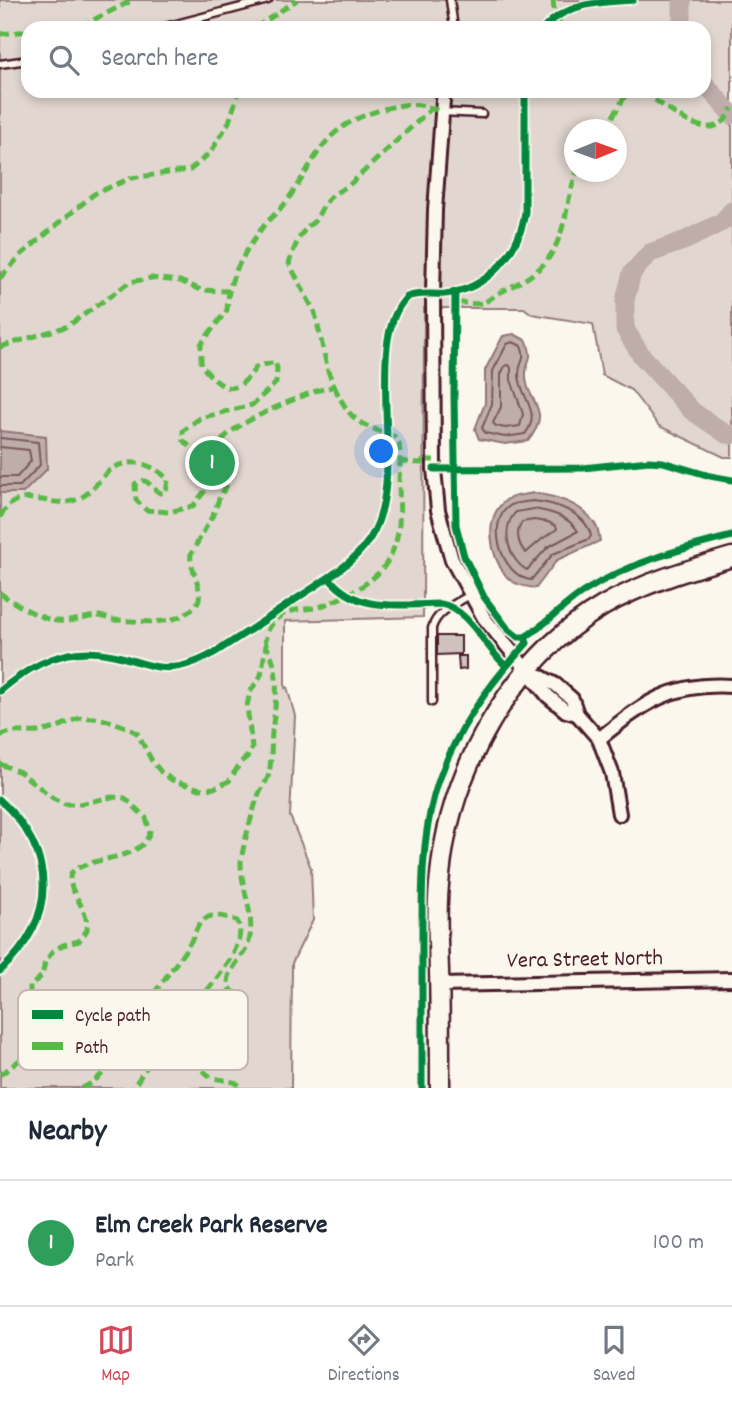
<!DOCTYPE html>
<html lang="en">
<head>
<meta charset="utf-8">
<style>
	body { margin:0; font-family:Dekko,sans-serif; background:#f2f2f3; color:#1f2937 }
	.compass { position:absolute; left:564px; top:119px; width:63px; height:63px; border-radius:50%; background:#fff; box-shadow:0 4px 10px #0003; rotate:89deg }
	.you { position:absolute; left:382px; top:452px; width:24px; height:24px; margin:-18px; border:5px solid #fff; border-radius:50%; background:#1a73e8; box-shadow:0 0 0 10px #1a73e833 }
	.badge { display:grid; place-items:center; width:46px; height:46px; border-radius:50%; background:#d1495b; color:#fff; font-size:23px; font-weight:700 }
	.pin { position:absolute; translate:-50% -50%; border:4px solid #fff; box-shadow:0 2px 7px #0006 }
	.list { margin:0; padding:0; list-style:none }
	h2 { display:flex; justify-content:space-between; align-items:center; height:91px; margin:0; padding:0 28px; font-size:30px }
	h2 small { font-size:23px; font-weight:400; color:#747a83 }
	.list li { display:grid; grid-template-columns:46px 1fr auto; gap:21px; align-items:center; box-sizing:border-box; height:126px; padding:0 28px; border-top:2px solid #e0e1e3 }
	.list b { display:block; font-size:26px; white-space:nowrap }
	.list p { margin:0; font-size:23px; white-space:nowrap; color:#747a83 }
	.list em { font-size:23px; font-style:normal; color:#747a83 }
	.icon { flex:none; width:38px; height:38px; fill:none; stroke:currentColor; stroke-width:2; stroke-linecap:round; stroke-linejoin:round }
	.map { position:relative; flex:none; width:732px; height:1088px; overflow:hidden }
	.search { position:absolute; background:#fff; box-shadow:0 4px 10px #0003; left:21px; right:21px; top:21px; height:77px; display:flex; align-items:center; gap:18px; box-sizing:border-box; padding:0 24px; border-radius:21px; color:#747a83; font-size:26px }
	.sheet { height:217px; background:#fff }
	nav { display:flex; justify-content:space-around; align-items:center; box-sizing:border-box; height:98px; border-top:2px solid #e0e1e3; background:#fff; font-size:19px; color:#747a83 }
	nav a { display:grid; justify-items:center; gap:4px }
	nav .on { color:#d1495b }
	.map>svg:first-child { display:block }
	.green { fill:#e2d7d0; stroke:#967b7e; stroke-width:2; fill-rule:evenodd }
	.water { fill:#bfadaa; stroke:#907477; stroke-width:2 }
	.lines { fill:none; stroke-linecap:round; stroke-linejoin:round }
	.shore { stroke:#79585e; stroke-width:2 }
	.river { stroke:#bfadaa; stroke-width:19 }
	.building { fill:#cfc2bc; stroke:#4a1f2b; stroke-width:2 }
	.lane-casing { stroke:#4a1f2b; stroke-width:11 }
	.street-casing { stroke:#4a1f2b; stroke-width:18 }
	.secondary-casing { stroke:#4a1f2b; stroke-width:23 }
	.lane { stroke:#fbf7ec; stroke-width:6 }
	.street { stroke:#fbf7ec; stroke-width:12 }
	.secondary { stroke:#fbf7ec; stroke-width:18 }
	.quiet { stroke:#58b947; stroke-width:5; stroke-dasharray:10 5; stroke-linecap:butt }
	.cycleway-casing { stroke:#fbf7ec; stroke-width:11 }
	.cycleway { stroke:#00873e; stroke-width:7 }
	.labels { text-anchor:middle; dominant-baseline:central; stroke-width:7; stroke-linejoin:round; paint-order:stroke }
	.street-label { font-size:23px; fill:#4a1f2b; stroke:#fbf7ec }
	.key { fill:#fbf7ec; stroke:#c6b6b2; stroke-width:2 }
	.key-label { font-size:19px; fill:#4a1f2b }
</style>
</head>
<body>
<div class="map">
<svg width="732" height="1088" viewBox="0 0 732 1088">
	<rect width="100%" height="100%" fill="#fbf7ec"/>
	<filter id="ink" filterUnits="userSpaceOnUse"><feTurbulence type="fractalNoise" baseFrequency=".0143" numOctaves="2"/><feDisplacementMap in="SourceGraphic" scale="14" xChannelSelector="R" yChannelSelector="G"/><feConvolveMatrix kernelMatrix="1 2 1 2 8 2 1 2 1" color-interpolation-filters="sRGB"/></filter>
	<g filter="url(#ink)">
		<path class="green" d="M0,0H732V457H724L659,426L631,390L602,375L593,324L532,314L524,308H424L423,617L285,621V688L287,687L295,716L290,816L311,868L313,920L292,963L291,1088H0ZM28,28H704V91H28ZM574,130H616V172H574Z"/>
		<g class="water">
			<path d="M514,334L527,341C534,363 527,356 526,373C524,401 555,408 528,441L505,444L479,439L475,429L485,403V370L503,336Z"/>
			<path d="M0,431L46,436L47,469L23,493H0Z"/>
			<path d="M533,493C555,496 582,503 595,524C598,528 599,535 600,541L557,560L536,588C526,587 513,585 506,576C490,555 483,518 506,500C513,495 525,495 533,493Z"/>
		</g>
		<g class="lines">
			<g class="shore">
				<path d="M513,342L521,346C527,360 519,361 519,374C519,396 543,412 525,434L505,437L485,433L482,428L492,404L493,371L507,344Z"/>
				<path d="M509,365L511,368V380L523,414L520,426L505,428L496,426L493,423L501,407V374L505,366Z"/>
				<path d="M0,438L38,442L40,465L20,486H0"/>
				<path d="M0,447L29,450L31,461L17,477H0"/>
				<path d="M533,501C554,503 586,512 591,536L589,539L553,554L531,580C502,577 484,521 511,505C517,502 527,502 533,501Z"/>
				<path d="M534,509C551,512 568,516 578,531L548,547L527,570C508,560 500,528 516,512Z"/>
				<path d="M534,520L548,522L556,526L557,529L542,539L526,553C518,545 515,532 522,522Z"/>
			</g>
			<g class="river">
				<path d="M682,28V0"/>
				<path d="M704,83L732,115"/>
				<path d="M732,211L722,222L686,240L650,253L632,273L625,300V329L641,355L692,411L726,434L732,435"/>
			</g>
		</g>
		<g class="building">
			<path d="M437,636H461V654L437,655Z"/>
			<path d="M458,656H466V669L459,670Z"/>
		</g>
		<g class="lines">
			<defs>
				<g id="lane">
					<path d="M450,0L454,28"/>
					<path d="M161,28L268,0"/>
					<path d="M0,64L28,60"/>
					<path d="M441,112L482,114"/>
					<path d="M432,702V628C437,611 455,604 470,595"/>
				</g>
				<g id="street">
					<path d="M443,100L435,210L433,293L434,469L438,510L452,560L484,618L548,696L566,711L577,714"/>
					<path d="M532,672L556,685L572,699L577,714L599,739L612,773L619,814"/>
					<path d="M599,739C644,703 671,682 732,686"/>
					<path d="M439,985L732,979"/>
				</g>
				<path id="secondary" d="M440,1088C440,1049 440,1010 439,971C438,939 436,907 440,875C450,771 511,660 603,606C643,583 688,570 732,557"/>
			</defs>
			<use href="#lane" class="lane-casing"/>
			<use href="#street" class="street-casing"/>
			<use href="#secondary" class="secondary-casing"/>
			<use href="#lane" class="lane"/>
			<use href="#street" class="street"/>
			<use href="#secondary" class="secondary"/>
			<g class="quiet">
				<path d="M553,0L554,11L563,28"/>
				<path d="M50,28L85,24L133,0"/>
				<path d="M255,28L297,0"/>
				<path d="M0,34L28,31"/>
				<path d="M643,91C661,103 702,141 723,122C727,119 729,113 732,108"/>
				<path d="M605,130L628,91"/>
				<path d="M0,278L22,254L94,194L131,178L190,170L211,152L229,122L239,91"/>
				<path d="M456,303C465,302 475,305 482,303C489,301 494,295 501,292C533,276 551,266 562,229C568,210 569,191 577,172"/>
				<path d="M0,347L68,326L130,282L151,278L180,281L201,290L229,291C234,268 250,245 264,225C270,218 277,213 283,206C320,158 318,127 384,109C405,103 421,102 441,112"/>
				<path d="M399,461L420,463L425,460H434"/>
				<path d="M0,517C20,480 49,512 78,499C92,493 99,479 110,470C129,456 155,464 168,480L166,492L160,493C149,487 148,475 135,484L136,500L146,510L169,512L193,506L204,492L206,475L203,459L183,440V431L200,418L252,405L276,383L277,368L275,362L256,367C235,399 222,390 201,365V344L227,310L229,291"/>
				<path d="M0,593C11,602 43,620 57,621C71,623 87,616 100,616C105,617 109,620 115,620C141,621 176,628 196,605C207,592 188,568 191,554L214,513L220,496L229,482L219,474C217,464 215,451 221,442C230,425 294,399 313,392C320,389 327,389 334,386L328,371L315,313L289,263C293,251 298,237 307,227C310,224 314,223 316,219C326,202 327,196 347,187L432,108"/>
				<path d="M266,646C263,630 277,614 292,611C303,608 314,610 324,605C344,597 369,585 383,568C402,542 400,516 399,486C399,471 401,457 399,443L394,436C358,424 351,422 334,386"/>
				<path d="M0,736C13,729 23,733 37,732C51,731 62,725 74,720C93,713 120,723 137,733L152,761L161,772L172,780L200,789L214,788L229,781L241,762L248,756L252,748L247,706L250,692L261,675L266,646C281,668 276,699 273,724C270,742 273,759 268,777C265,784 261,789 258,796C254,807 241,852 241,863C241,889 254,911 250,937C247,958 223,970 229,988C234,993 242,994 240,1002L232,1007L209,1008C193,1023 187,1059 207,1074C218,1083 234,1077 242,1088"/>
				<path d="M0,764L20,772L53,798L65,804H79L112,797L125,798L146,818L150,832C141,863 92,854 71,873C65,890 89,906 87,930L79,941L63,945L53,951L45,962L42,976L30,986V995L47,1012L48,1025L21,1059L0,1075"/>
				<path d="M82,1088C113,1075 127,1034 144,1008C159,985 177,964 191,941C196,933 197,923 206,918C215,913 228,917 237,921C250,939 216,981 203,995C189,1009 167,1015 158,1034C155,1041 156,1049 153,1055C147,1067 140,1077 133,1088"/>
			</g>
			<defs>
				<g id="cycleway">
					<path d="M544,28C567,2 602,2 633,0"/>
					<path d="M455,292L454,394L456,525L464,556L484,597L508,629L518,637H525C547,624 564,604 585,591C631,562 680,549 732,536"/>
					<path d="M434,469L583,468L649,461L663,462L710,476L732,480"/>
					<path d="M329,578C359,614 399,604 441,604C469,609 485,648 506,666"/>
					<path d="M0,691C25,670 54,652 88,652C143,653 154,686 214,653C243,635 271,616 299,597C324,580 351,566 369,540C411,478 360,343 407,297C420,292 431,295 445,294C488,289 519,253 525,212V91"/>
					<path d="M0,800C57,853 58,918 0,971"/>
					<path d="M422,1088C422,1040 422,992 422,944C422,895 421,844 434,796C450,738 486,687 527,643L525,637"/>
				</g>
			</defs>
			<use href="#cycleway" class="cycleway-casing"/>
			<use href="#cycleway" class="cycleway"/>
		</g>
	</g>
	<g class="labels">
		<g class="street-label">
			<text transform="translate(585 961) rotate(-1)">Vera Street North</text>
		</g>
	</g>
	<rect x="18" y="990" width="230" height="80" rx="10" class="key"/>
	<rect x="32" y="1010" width="31" height="9" fill="#00873e"/>
	<rect x="32" y="1042" width="31" height="8" fill="#58b947"/>
	<g class="key-label">
		<text x="75" y="1021">Cycle path</text>
		<text x="75" y="1053">Path</text>
	</g>
</svg>
<svg class="compass" viewBox="-18 -18 36 36"><path d="M0-13l5 13h-10z" fill="#e53935"/><path d="M0 13l5-13h-10z" fill="#747a83"/></svg>
<div class="you"></div>
<div class="pin badge" style="left:212px;top:463px;background:#2e9e5b">1</div>
<div class="search"><svg class="icon" aria-label="search" viewBox="0 0 24 24"><circle cx="10" cy="10" r="6"/><path d="M15 15l6 6"/></svg>Search here</div>
</div>
<section class="sheet">
<h2>Nearby<small></small></h2>
<ul class="list">
<li><span class="badge" style="background:#2e9e5b">1</span><div><b>Elm Creek Park Reserve</b><p>Park</p></div><em>100 m</em></li>
</ul>
</section>
<nav>
<a class="on"><svg class="icon" aria-label="map" viewBox="0 0 24 24"><path d="M3 6l6-2 6 2 6-2v14l-6 2-6-2-6 2zM9 4v14M15 6v14"/></svg>Map</a>
<a><svg class="icon" aria-label="directions" viewBox="0 0 24 24"><path d="M12 3l9 9-9 9-9-9zM9 14v-3h6M13 9l2 2-2 2"/></svg>Directions</a>
<a><svg class="icon" aria-label="saved" viewBox="0 0 24 24"><path d="M7 4h10v16l-5-4-5 4z"/></svg>Saved</a>
</nav>
</body>
</html>
